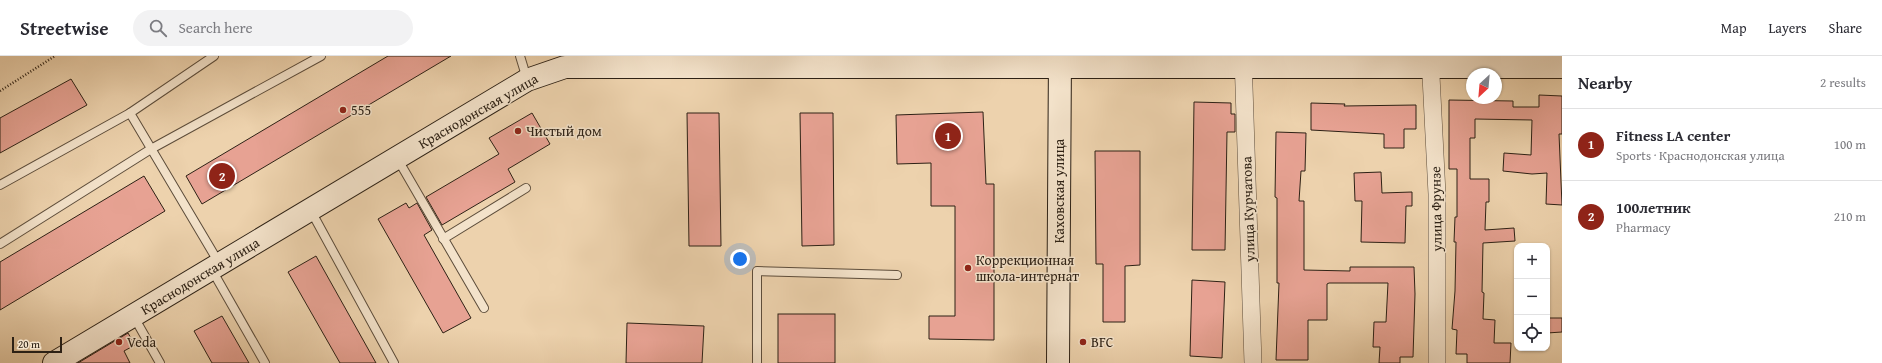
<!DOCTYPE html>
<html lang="en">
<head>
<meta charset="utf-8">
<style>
	body { margin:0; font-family:"Gentium Book Plus",serif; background:#f2f2f3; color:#2b2b33 }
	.controls { position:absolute; right:12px; bottom:12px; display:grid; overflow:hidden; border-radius:8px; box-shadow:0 1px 3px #0004 }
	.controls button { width:36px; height:36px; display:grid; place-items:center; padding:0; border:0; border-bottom:1px solid #e1e1e2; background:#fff; color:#2b2b33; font:20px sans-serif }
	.compass { position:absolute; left:1466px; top:12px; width:36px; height:36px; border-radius:50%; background:#fff; box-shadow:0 1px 3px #0004; rotate:206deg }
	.scale { position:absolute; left:12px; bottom:10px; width:50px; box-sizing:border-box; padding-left:4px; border:2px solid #2d2115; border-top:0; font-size:11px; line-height:14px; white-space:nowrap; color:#2d2115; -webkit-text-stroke:3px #f3e2ca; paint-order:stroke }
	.you { position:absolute; left:740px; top:203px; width:14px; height:14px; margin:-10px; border:3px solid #fff; border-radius:50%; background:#1a73e8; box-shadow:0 0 0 6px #1a73e833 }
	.badge { display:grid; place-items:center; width:26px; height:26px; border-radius:50%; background:#8f2418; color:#fff; font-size:13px; font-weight:700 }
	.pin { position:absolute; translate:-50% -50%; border:2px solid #fff; box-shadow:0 1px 4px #0006 }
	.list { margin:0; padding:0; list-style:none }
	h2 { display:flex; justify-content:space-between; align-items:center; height:52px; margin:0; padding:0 16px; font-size:17px }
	h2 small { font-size:13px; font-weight:400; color:#7c7c81 }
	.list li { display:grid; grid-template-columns:26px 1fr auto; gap:12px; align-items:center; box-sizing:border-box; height:72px; padding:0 16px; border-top:1px solid #e1e1e2 }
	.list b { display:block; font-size:15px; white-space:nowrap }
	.list p { margin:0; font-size:13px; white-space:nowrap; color:#7c7c81 }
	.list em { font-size:13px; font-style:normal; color:#7c7c81 }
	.icon { flex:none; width:22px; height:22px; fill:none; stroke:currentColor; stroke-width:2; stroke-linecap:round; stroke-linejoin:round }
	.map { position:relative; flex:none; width:1562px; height:307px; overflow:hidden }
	header { display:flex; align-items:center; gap:24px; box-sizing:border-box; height:56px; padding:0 20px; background:#fff; border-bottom:1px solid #e1e1e2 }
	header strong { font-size:19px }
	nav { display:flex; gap:22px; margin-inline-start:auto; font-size:14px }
	.search { width:280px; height:36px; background:#f2f2f3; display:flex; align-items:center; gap:10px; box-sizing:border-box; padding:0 14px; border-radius:22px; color:#7c7c81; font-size:15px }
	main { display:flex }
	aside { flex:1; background:#fff }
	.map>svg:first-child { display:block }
	.building { fill:#e7a293; stroke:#2d2115 }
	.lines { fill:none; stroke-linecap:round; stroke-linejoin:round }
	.lane-casing { stroke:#5d4d3b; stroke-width:10 }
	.street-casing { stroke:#5d4d3b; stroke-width:18 }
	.secondary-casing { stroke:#2d2115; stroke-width:24 }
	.path { stroke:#2d2115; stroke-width:2.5; stroke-dasharray:1 2; stroke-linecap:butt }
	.lane { stroke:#f3e2ca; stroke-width:8 }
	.street { stroke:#f3e2ca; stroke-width:17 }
	.secondary { stroke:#f3e2ca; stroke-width:22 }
	.poi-dot { fill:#8f2418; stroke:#f3e2ca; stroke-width:1.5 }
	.labels { text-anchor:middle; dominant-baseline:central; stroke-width:3; stroke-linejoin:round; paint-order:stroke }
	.poi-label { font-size:14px; fill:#2d2115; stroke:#f3e2ca; text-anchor:start }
	.street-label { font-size:14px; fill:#2d2115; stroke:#f3e2ca }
</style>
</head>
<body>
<header>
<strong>Streetwise</strong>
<div class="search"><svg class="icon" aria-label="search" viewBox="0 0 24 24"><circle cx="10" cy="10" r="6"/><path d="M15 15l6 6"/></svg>Search here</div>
<nav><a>Map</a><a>Layers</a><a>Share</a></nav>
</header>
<main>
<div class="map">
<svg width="1562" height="307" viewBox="0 0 1562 307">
	<rect width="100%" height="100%" fill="#edd2ad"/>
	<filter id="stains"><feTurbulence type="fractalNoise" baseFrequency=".005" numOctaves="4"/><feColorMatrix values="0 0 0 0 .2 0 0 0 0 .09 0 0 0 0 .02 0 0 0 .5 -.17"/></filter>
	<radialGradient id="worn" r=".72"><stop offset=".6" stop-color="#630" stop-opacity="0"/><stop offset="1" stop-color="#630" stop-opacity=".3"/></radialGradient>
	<g class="building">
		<path d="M388,0H451L202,148L186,120Z"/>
		<path d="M71,23L87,49L0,97V62Z"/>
		<path d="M1539,39L1562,40V78H1559L1562,149L1546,148L1547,117L1532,118L1503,115L1504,97L1531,99L1532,64L1475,63V82H1470V123H1489V146H1486L1485,174L1514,172L1515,185L1483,187L1482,236L1484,237L1483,263L1495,264L1494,287H1511L1510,307H1467V298H1456L1457,274L1452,273L1455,235L1456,186H1454L1455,161H1457V113H1449V44L1513,45V51H1539Z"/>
		<path d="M1194,46L1231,47V58H1235V76H1227L1225,194H1192Z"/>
		<path d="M1311,47L1345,48L1344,50L1416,49V73H1404V92H1384V78L1311,74Z"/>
		<path d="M983,56L986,128H994V284L929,283V260H955V150H931V107L897,108L896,59Z"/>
		<path d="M532,57L550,88L508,113L515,126L442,169L426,141L499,98L489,82Z"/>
		<path d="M687,57H719L721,190H689Z"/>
		<path d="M800,57H833L834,189L802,190Z"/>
		<path d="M1276,76L1306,77L1305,115H1301L1299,145H1304V214L1350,215V211H1414L1415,238L1413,301H1400V307H1379L1380,291H1373L1374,266H1386L1388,227H1329L1327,228V264H1308V304H1276L1279,227H1277V142L1275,141Z"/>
		<path d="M1095,95H1140V209L1125,210V266H1103V208H1096Z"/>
		<path d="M1381,116L1382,137L1412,136V150H1406L1405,187L1361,186L1362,145H1355L1354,117Z"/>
		<path d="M144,120L165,155L0,254V206Z"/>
		<path d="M406,147L409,152L417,147L432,174L424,179L471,262L443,277L378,163Z"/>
		<path d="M316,200L376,307H340L288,216Z"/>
		<path d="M1192,224L1225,226L1222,302L1190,300Z"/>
		<rect x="778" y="258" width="57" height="49"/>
		<path d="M222,260L249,307H212L194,275Z"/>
		<path d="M1547,262H1562V276L1547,277Z"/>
		<path d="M627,267L704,270L702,307H626Z"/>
		<path d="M128,277L135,289L124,295L130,307H78Z"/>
	</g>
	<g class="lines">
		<defs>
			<g id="lane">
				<path d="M214,0L130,57L219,207"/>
				<path d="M520,0L527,23"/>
				<path d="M397,102L484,252"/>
				<path d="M0,129L130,57"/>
				<path d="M311,155L394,307"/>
				<path d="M443,183L526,132"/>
				<path d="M0,188L151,93L321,0"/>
				<path d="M212,214L265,307"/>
				<path d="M134,261L160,307"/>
				<path d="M757,307V215L897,219"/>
			</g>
			<g id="street">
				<path d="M1243,0L1253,307"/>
				<path d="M1430,0L1437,138V307"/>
			</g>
			<g id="secondary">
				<path d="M54,307L527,24L565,11H1562"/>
				<path d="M1058,307L1060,0"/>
			</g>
		</defs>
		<use href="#lane" class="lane-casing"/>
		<use href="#street" class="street-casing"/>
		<use href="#secondary" class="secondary-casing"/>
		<path class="path" d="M0,35L55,0"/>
		<use href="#lane" class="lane"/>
		<use href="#street" class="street"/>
		<use href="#secondary" class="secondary"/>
	</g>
	<g class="poi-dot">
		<circle cx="343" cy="54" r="4"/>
		<circle cx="518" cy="75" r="4"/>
		<circle cx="968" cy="212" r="4"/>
		<circle cx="119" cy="286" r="4"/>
		<circle cx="1083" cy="286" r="4"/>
	</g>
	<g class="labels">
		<g class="poi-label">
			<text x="351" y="54">555</text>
			<text x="526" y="75">Чистый дом</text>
			<text x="976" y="204">Коррекционная<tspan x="976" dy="16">школа-интернат</tspan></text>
			<text x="127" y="286">Veda</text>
			<text x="1091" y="286">BFC</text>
		</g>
		<g class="street-label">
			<text transform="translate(478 55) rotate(-30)">Краснодонская улица</text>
			<text transform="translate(1059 135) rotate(-90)">Каховская улица</text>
			<text transform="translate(1248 153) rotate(-92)">улица Курчатова</text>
			<text transform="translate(1436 153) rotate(-91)">улица Фрунзе</text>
			<text transform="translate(200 220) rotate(-31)">Краснодонская улица</text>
		</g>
	</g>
	<rect width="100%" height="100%" filter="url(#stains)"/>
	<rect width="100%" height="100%" fill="url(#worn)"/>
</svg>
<div class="controls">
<button>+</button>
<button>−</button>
<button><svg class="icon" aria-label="locate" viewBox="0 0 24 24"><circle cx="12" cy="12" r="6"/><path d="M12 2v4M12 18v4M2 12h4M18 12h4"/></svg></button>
</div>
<svg class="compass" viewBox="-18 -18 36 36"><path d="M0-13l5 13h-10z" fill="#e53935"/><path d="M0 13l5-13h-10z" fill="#7c7c81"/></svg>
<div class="scale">20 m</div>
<div class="you"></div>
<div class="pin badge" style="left:948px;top:80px">1</div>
<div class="pin badge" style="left:222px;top:120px">2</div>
</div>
<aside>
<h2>Nearby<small>2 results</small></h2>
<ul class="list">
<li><span class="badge">1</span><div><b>Fitness LA center</b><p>Sports · Краснодонская улица</p></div><em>100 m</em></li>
<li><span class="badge">2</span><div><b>100летник</b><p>Pharmacy</p></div><em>210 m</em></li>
</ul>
</aside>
</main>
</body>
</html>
